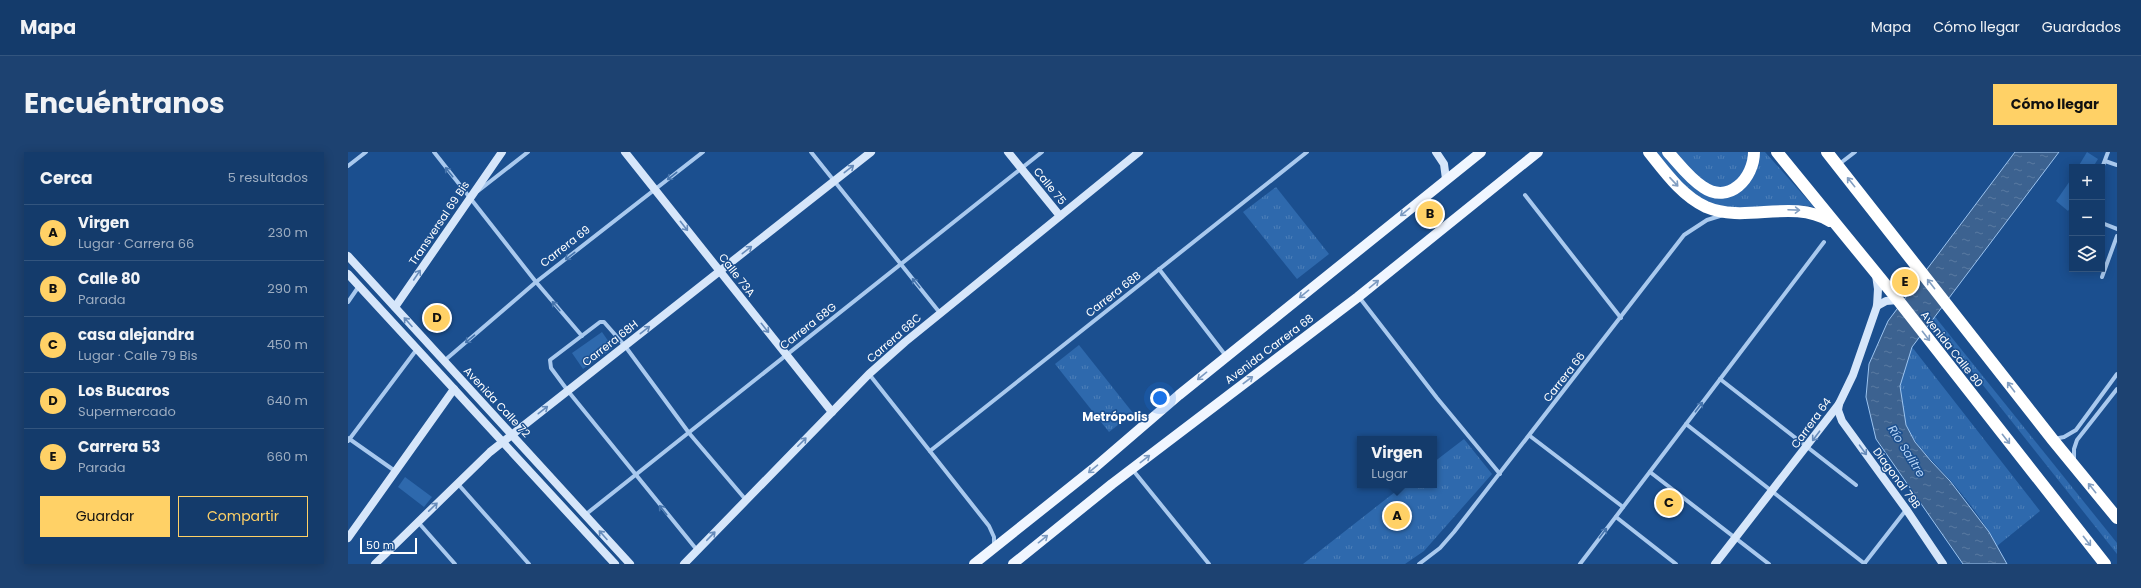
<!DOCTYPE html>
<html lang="es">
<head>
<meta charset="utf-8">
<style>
	body { margin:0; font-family:Poppins,sans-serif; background:#1d4271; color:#f1f3f6 }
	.controls { position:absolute; right:12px; top:12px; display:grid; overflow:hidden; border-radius:0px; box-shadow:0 2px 10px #0003 }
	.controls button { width:36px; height:36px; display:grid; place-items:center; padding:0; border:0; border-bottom:1px solid #33557e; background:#143b6b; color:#f1f3f6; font:20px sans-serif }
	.scale { position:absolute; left:12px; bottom:10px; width:57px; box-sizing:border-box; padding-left:4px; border:2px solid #fff; border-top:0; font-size:11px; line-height:14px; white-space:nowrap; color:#fff; -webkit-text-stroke:3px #1b4f8f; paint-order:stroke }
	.you { position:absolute; left:812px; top:246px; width:14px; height:14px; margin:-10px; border:3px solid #fff; border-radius:50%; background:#1a73e8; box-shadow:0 0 0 6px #1a73e833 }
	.badge { display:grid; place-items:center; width:26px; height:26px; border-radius:50%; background:#ffd166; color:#111; font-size:13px; font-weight:700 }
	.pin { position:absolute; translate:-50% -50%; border:2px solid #fff; box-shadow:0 1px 4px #0006 }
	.popup { position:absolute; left:1009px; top:284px; width:80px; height:52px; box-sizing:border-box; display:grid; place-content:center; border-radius:0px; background:#143b6b; filter:drop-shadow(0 1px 3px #0005); font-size:13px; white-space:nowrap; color:#9dadc1 }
	.popup b { font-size:15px; color:#f1f3f6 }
	.popup::after { content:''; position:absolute; left:50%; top:100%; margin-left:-8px; border:8px solid transparent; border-top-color:#143b6b }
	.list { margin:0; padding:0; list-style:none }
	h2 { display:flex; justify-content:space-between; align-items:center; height:52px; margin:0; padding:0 16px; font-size:17px }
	h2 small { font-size:13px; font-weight:400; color:#9dadc1 }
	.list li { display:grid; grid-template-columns:26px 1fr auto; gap:12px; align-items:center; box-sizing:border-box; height:56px; padding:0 16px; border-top:1px solid #33557e }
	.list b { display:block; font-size:15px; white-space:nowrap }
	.list p { margin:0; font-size:13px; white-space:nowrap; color:#9dadc1 }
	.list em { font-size:13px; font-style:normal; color:#9dadc1 }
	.actions { display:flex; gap:8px; padding:12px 16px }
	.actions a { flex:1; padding:9px 0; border:1px solid #ffd166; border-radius:0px; text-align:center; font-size:14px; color:#ffd166 }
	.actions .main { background:#ffd166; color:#111 }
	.icon { flex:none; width:22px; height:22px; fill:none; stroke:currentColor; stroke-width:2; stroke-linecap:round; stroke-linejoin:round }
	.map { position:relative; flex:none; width:1769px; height:412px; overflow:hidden; border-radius:0px }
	header { display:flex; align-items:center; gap:24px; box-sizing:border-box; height:56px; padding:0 20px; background:#143b6b; border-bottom:1px solid #33557e }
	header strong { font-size:19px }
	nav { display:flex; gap:22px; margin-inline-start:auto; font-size:14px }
	.intro { display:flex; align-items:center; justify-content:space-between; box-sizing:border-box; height:96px; padding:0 24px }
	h1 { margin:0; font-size:28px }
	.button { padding:10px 18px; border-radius:0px; background:#ffd166; color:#111; font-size:14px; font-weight:700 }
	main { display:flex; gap:24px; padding:0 24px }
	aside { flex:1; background:#143b6b; border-radius:0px; box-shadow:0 2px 10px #0003 }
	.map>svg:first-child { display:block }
	.grass { fill:url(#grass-tufts) }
	.pitch { fill:#2e69ad }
	.water { fill:url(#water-ripples); stroke:#9cc4f0 }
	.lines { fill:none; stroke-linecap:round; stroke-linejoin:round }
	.street { stroke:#a9c9ee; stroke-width:4 }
	.secondary { stroke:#d6e6fa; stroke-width:8 }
	.primary { stroke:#f0f6ff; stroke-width:10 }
	.highway { stroke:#fff; stroke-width:12 }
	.oneway { stroke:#668bba }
	.oneway2 { stroke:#4674ac }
	.oneway3 { stroke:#829ec1 }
	.oneway4 { stroke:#7b9ac1 }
	.labels { text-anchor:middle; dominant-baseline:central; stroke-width:3; stroke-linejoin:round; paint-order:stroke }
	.street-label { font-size:11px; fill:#fff; stroke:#1b4f8f }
	.neighbourhood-label { font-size:12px; font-weight:bold; fill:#fff; stroke:#1b4f8f }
	.water-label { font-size:12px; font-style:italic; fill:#b5d3f5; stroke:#1b4f8f }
</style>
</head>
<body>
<header>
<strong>Mapa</strong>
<nav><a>Mapa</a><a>Cómo llegar</a><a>Guardados</a></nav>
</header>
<div class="intro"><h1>Encuéntranos</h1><a class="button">Cómo llegar</a></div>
<main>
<aside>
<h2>Cerca<small>5 resultados</small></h2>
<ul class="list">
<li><span class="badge">A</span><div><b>Virgen</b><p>Lugar · Carrera 66</p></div><em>230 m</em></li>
<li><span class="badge">B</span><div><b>Calle 80</b><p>Parada</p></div><em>290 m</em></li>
<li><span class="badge">C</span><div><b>casa alejandra</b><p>Lugar · Calle 79 Bis</p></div><em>450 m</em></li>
<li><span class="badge">D</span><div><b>Los Bucaros</b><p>Supermercado</p></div><em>640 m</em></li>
<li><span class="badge">E</span><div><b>Carrera 53</b><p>Parada</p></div><em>660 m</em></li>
</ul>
<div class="actions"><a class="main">Guardar</a><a>Compartir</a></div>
</aside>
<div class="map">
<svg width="1769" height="412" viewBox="0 0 1769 412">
	<defs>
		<pattern id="grass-tufts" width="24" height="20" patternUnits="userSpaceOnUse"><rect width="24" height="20" fill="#2e69ad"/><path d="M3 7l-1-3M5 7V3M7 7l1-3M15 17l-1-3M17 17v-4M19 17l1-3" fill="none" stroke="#4d80b9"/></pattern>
		<pattern id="water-ripples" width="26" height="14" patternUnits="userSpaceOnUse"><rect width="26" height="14" fill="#3c6290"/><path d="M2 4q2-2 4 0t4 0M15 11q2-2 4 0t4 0" fill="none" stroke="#597aa1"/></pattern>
	</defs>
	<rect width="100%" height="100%" fill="#1b4f8f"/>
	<g class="grass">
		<path d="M1307,0H1314L1343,32L1389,41C1404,31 1412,19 1411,0H1417L1466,55C1447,51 1430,54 1411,55C1351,59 1342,42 1307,0Z"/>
		<path d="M1324,0H1403C1404,8 1397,16 1393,23C1373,58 1341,16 1324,0Z"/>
		<path d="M928,35L981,102L949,127L895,60Z"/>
		<path d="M1580,156L1769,391V402L1576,159Z"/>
		<path d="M731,193L785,261L761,280L707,212Z"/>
		<path d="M1564,195L1692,359L1649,394C1637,371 1620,349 1603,329C1575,297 1552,284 1552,236C1552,222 1559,208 1564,195Z"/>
		<path d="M1116,287L1144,322L1076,399L1057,412H955L1056,333H1086V310Z"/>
	</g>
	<g class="pitch">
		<path d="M1739,0L1750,7L1745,15H1730Z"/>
		<path d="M1724,26V53L1720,59L1708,49Z"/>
		<path d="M254,180L265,196L235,217L224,201Z"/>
		<path d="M57,325L84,345L76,355L50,335Z"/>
	</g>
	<path class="water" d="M1667,0H1711L1564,195L1552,234L1558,273L1567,290L1583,309L1602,329L1641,380L1659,412H1615L1528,287L1518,245L1521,212L1540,169Z"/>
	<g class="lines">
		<g class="street">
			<path d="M86,0L188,130L234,184"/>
			<path d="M463,0L592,161"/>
			<path d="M1757,9L1769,13"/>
			<path d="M1490,13L1507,0"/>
			<path d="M0,14L18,0"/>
			<path d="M1754,16L1760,0"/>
			<path d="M130,39L180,0"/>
			<path d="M1177,43L1273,166"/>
			<path d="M1754,71L1769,77"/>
			<path d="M811,117L878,204"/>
			<path d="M1754,125L1769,84"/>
			<path d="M1011,145L1089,246L1152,322"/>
			<path d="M0,150L11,134"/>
			<path d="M96,209L188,130L355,0"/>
			<path d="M521,222L641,374L646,385V394"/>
			<path d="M1372,227L1508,333"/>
			<path d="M1338,272L1517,412"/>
			<path d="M1182,284L1275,355"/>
			<path d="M0,286L47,319"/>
			<path d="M1706,287L1716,285L1728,278L1769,222"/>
			<path d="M0,289L69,197"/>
			<path d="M582,299L959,0"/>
			<path d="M1726,309V297L1729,288L1769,237"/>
			<path d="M784,317L861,412"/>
			<path d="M1302,320L1421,412"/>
			<path d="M110,332L181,412"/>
			<path d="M237,363L694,0"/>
			<path d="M1268,365L1328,412"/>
			<path d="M70,370L107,412"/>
			<path d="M349,398L220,239L203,216L202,208L252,170H256L277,194L341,281L398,348"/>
			<path d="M1071,412L1092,396L1106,380L1336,83L1359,68L1375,63"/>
			<path d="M1232,412L1476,90"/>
			<path d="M1516,412L1558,358"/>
		</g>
		<g class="secondary">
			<path d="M277,0L484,260"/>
			<path d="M660,0L712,64"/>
			<path d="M1088,0L1096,12L1098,27"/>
			<path d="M0,104L282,412"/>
			<path d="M0,122L267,412"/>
			<path d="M1529,154L1538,149L1550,148"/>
			<path d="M47,155L154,0"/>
			<path d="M1491,252L1490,258L1494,269L1558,357L1595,412"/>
			<path d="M0,386L106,237"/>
			<path d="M27,412L142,300L523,0"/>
			<path d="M336,412L521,222L557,190L791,0"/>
			<path d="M1367,412L1491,252L1505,223L1529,154L1530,137L1528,123"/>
		</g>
		<g class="primary">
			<path d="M626,412L745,317L831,243L1133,0"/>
			<path d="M665,412L764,332L1010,145L1190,0"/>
		</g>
		<g class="highway">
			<path d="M1301,0C1317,20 1334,44 1358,55C1398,72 1443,46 1482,69"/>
			<path d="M1320,0C1331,12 1341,26 1355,35C1381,53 1406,26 1406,0"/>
			<path d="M1429,0L1550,148L1757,412"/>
			<path d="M1479,0L1705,288L1769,366"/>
		</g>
	</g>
	<defs><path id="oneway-shaft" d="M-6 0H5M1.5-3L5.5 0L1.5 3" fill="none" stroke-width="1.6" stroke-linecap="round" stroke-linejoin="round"/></defs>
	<g class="oneway">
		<use href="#oneway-shaft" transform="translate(501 17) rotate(-38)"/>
		<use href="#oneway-shaft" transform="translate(336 74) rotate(52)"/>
		<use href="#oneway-shaft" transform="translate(399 98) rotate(-38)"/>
		<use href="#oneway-shaft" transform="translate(69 123) rotate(-56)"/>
		<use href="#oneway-shaft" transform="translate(60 170) rotate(-132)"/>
		<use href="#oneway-shaft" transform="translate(417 176) rotate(51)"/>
		<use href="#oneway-shaft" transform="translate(297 178) rotate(-38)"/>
		<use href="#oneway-shaft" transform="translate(195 258) rotate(-38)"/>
		<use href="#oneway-shaft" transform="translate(1468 284) rotate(127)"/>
		<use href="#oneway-shaft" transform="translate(454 290) rotate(-45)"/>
		<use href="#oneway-shaft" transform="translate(1515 298) rotate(54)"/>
		<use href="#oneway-shaft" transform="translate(85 355) rotate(-44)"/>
		<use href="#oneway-shaft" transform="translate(255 383) rotate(-132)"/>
		<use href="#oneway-shaft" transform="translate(363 384) rotate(-46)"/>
	</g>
	<g class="oneway2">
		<use href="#oneway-shaft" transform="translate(101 20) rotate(-129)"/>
		<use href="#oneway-shaft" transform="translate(324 24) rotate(142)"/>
		<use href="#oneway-shaft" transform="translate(222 104) rotate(142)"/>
		<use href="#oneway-shaft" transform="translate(568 131) rotate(-129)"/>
		<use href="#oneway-shaft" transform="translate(208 154) rotate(-130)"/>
		<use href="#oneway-shaft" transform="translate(122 187) rotate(140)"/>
		<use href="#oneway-shaft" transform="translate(1351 255) rotate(-53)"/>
		<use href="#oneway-shaft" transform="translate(315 358) rotate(-129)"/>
		<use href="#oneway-shaft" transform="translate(1255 381) rotate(-53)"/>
	</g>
	<g class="oneway3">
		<use href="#oneway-shaft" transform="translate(1326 30) rotate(47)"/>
		<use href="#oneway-shaft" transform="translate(1503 30) rotate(-129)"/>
		<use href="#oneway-shaft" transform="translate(1446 58) rotate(2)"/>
		<use href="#oneway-shaft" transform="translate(1583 132) rotate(-128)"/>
		<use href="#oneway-shaft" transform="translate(1578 184) rotate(52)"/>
		<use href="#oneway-shaft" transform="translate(1663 235) rotate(-127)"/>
		<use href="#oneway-shaft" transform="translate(1658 287) rotate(52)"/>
		<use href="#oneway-shaft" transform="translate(1744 336) rotate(-129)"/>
		<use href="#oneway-shaft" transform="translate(1739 389) rotate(52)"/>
	</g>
	<g class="oneway4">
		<use href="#oneway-shaft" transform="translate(1057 60) rotate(141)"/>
		<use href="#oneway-shaft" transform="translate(1026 132) rotate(-39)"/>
		<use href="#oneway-shaft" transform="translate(956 142) rotate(141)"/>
		<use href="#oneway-shaft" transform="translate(854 224) rotate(141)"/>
		<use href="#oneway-shaft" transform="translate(900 228) rotate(-37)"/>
		<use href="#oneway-shaft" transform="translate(797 307) rotate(-38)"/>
		<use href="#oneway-shaft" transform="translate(745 317) rotate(140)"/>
		<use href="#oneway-shaft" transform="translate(695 387) rotate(-39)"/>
	</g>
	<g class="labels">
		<g class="street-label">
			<text transform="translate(702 34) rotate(51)">Calle 75</text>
			<text transform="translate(91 71) rotate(-56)">Transversal 69 Bis</text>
			<text transform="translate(217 94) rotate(-38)">Carrera 69</text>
			<text transform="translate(389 123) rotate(52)">Calle 73A</text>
			<text transform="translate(765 142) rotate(-38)">Carrera 68B</text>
			<text transform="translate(460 174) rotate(-38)">Carrera 68G</text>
			<text transform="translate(546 186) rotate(-41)">Carrera 68C</text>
			<text transform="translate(262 191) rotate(-38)">Carrera 68H</text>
			<text transform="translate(921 197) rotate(-37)">Avenida Carrera 68</text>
			<text transform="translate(1604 197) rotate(52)">Avenida Calle 80</text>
			<text transform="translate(1216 225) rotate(-52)">Carrera 66</text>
			<text transform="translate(149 250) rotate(47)">Avenida Calle 72</text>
			<text transform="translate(1463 271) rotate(-54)">Carrera 64</text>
			<text transform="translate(1549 326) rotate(54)">Diagonal 79B</text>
		</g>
		<g class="neighbourhood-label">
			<text x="767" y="264">Metrópolis</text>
		</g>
		<g class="water-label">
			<text transform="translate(1559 299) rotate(58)">Río Salitre</text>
		</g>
	</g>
</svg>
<div class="controls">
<button>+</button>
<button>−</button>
<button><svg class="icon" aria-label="layers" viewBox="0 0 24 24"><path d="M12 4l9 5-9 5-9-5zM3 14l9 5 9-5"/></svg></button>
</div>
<div class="scale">50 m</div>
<div class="you"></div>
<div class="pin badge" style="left:1049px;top:364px">A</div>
<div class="popup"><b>Virgen</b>Lugar</div>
<div class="pin badge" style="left:1082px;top:62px">B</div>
<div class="pin badge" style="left:1321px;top:351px">C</div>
<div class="pin badge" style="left:89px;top:166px">D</div>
<div class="pin badge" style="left:1557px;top:130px">E</div>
</div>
</main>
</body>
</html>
